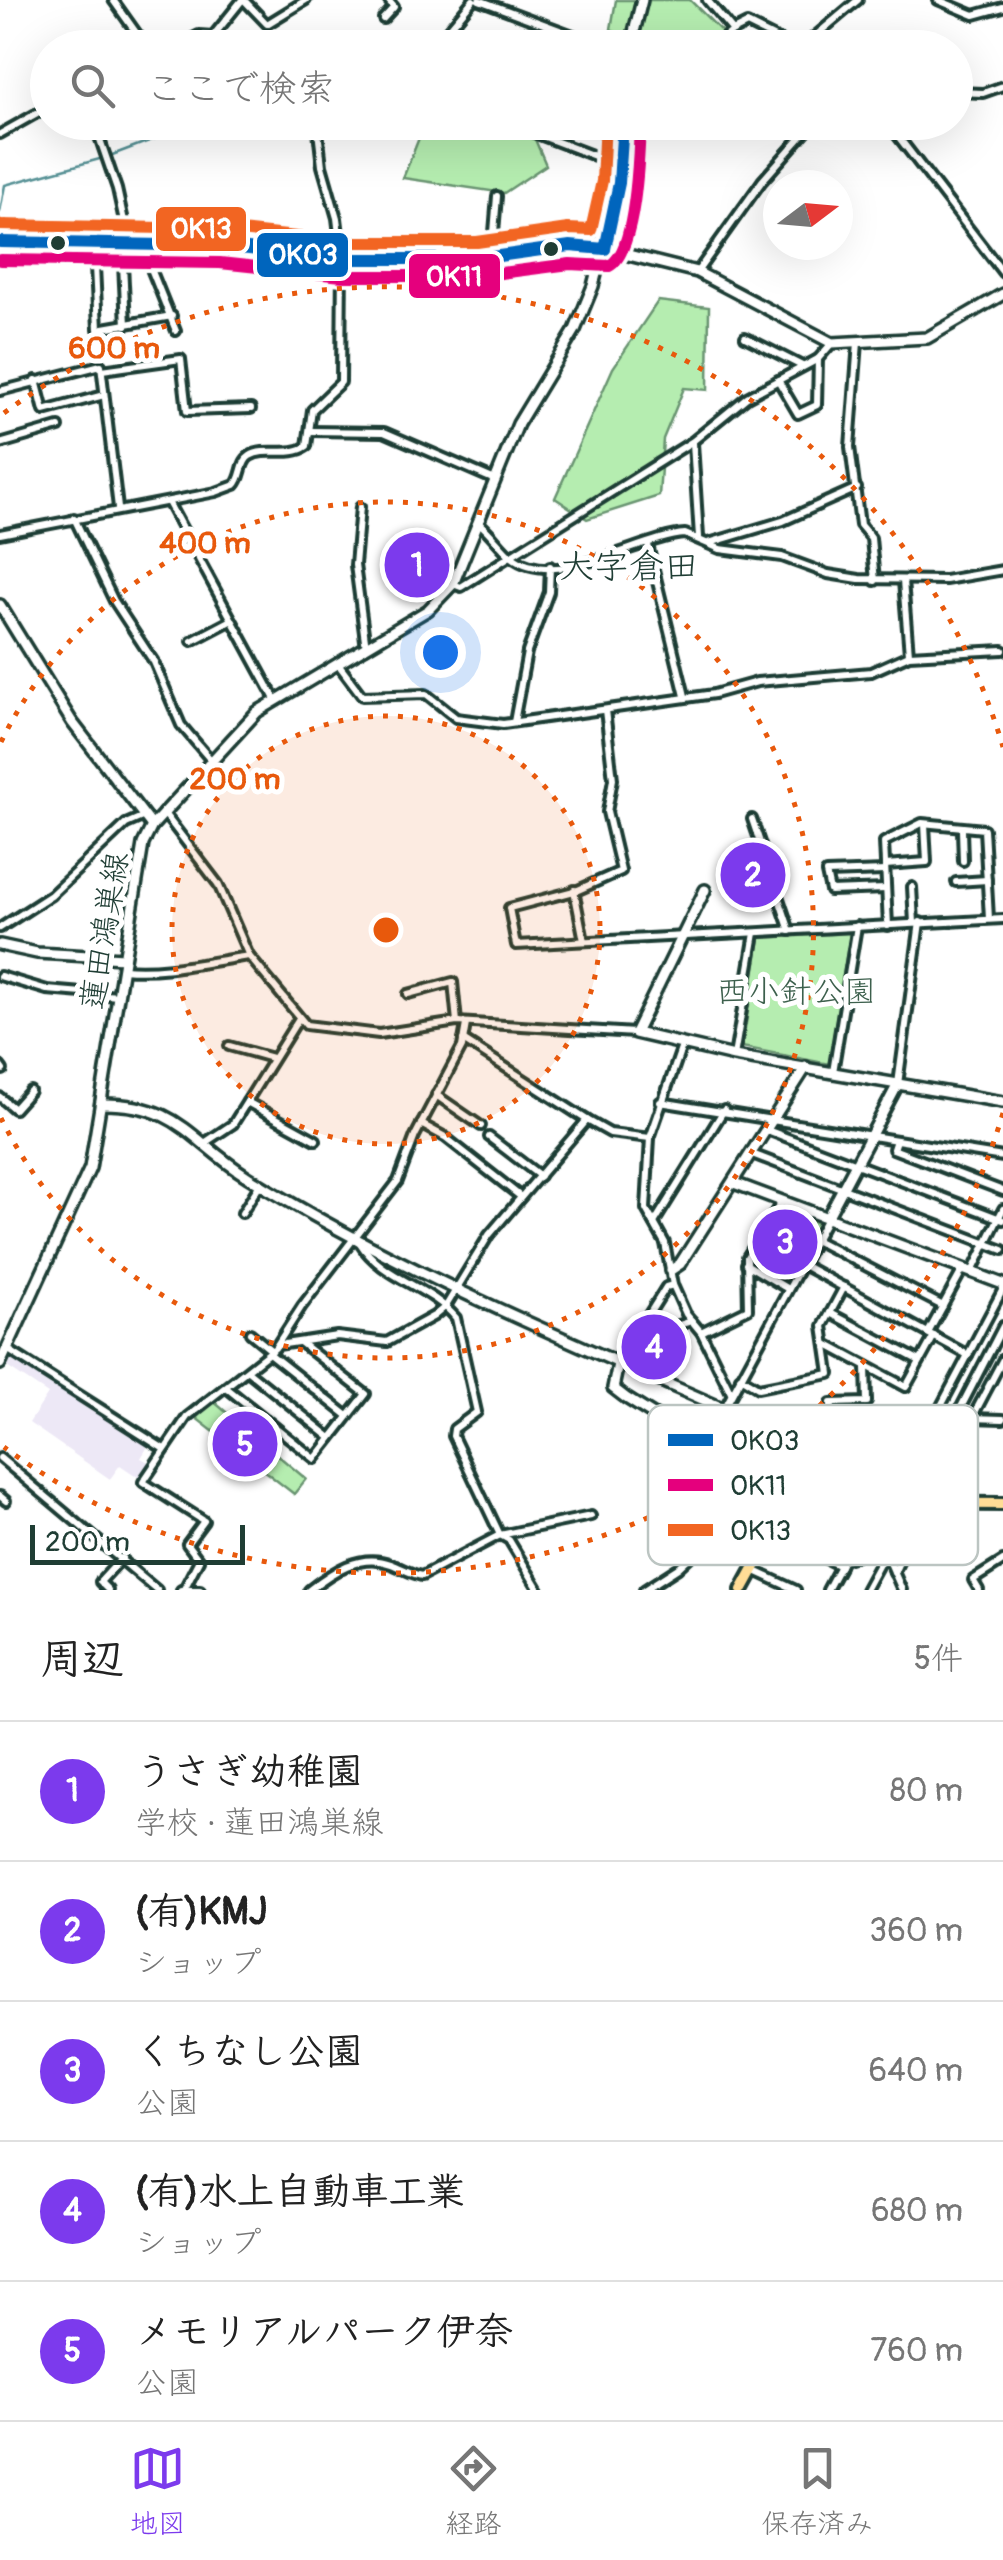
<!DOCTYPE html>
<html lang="ja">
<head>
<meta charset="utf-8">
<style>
	body { margin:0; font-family:Pangolin,"Klee One",sans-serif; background:#f2f2f2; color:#222 }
	.compass { position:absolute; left:763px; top:170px; width:90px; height:90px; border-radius:50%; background:#fff; box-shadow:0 10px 40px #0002; rotate:74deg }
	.scale { position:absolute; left:30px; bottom:25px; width:215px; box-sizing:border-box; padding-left:10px; border:5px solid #1f3d34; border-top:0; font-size:28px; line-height:35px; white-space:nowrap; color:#1f3d34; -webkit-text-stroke:8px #fff; paint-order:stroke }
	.you { position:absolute; left:440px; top:652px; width:35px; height:35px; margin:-25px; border:8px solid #fff; border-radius:50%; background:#1a73e8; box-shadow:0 0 0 15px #1a73e833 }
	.badge { display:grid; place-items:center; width:65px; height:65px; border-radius:50%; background:#7c3aed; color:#fff; font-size:32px; font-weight:700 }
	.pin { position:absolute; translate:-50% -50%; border:5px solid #fff; box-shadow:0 2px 10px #0006 }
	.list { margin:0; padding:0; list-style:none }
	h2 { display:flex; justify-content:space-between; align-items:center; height:130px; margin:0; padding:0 40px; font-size:42px }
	h2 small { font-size:32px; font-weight:400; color:#767676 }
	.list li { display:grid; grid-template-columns:65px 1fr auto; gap:30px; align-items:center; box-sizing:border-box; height:140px; padding:0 40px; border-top:2px solid #e0e0e0 }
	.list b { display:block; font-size:38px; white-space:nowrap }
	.list p { margin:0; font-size:32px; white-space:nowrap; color:#767676 }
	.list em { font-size:32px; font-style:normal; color:#767676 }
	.icon { flex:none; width:55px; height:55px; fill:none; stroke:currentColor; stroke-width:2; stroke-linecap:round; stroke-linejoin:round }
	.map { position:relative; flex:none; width:1003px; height:1590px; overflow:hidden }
	.search { position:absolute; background:#fff; box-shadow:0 10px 40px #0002; left:30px; right:30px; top:30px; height:110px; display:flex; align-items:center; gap:25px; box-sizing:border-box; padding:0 35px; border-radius:55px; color:#767676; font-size:38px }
	.sheet { height:830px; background:#fff }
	nav { display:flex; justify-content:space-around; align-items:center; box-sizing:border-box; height:140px; border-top:2px solid #e0e0e0; background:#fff; font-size:28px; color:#767676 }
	nav a { display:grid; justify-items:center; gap:5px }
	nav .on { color:#7c3aed }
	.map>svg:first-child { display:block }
	.built { fill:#ede8f6 }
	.green { fill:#b5edb0; stroke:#6a9572; stroke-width:2.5 }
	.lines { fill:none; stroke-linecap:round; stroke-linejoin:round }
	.stream { stroke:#569195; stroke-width:2.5 }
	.street-casing { stroke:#1f3d34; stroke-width:14 }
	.secondary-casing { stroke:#1f3d34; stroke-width:16 }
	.primary-casing { stroke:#1f3d34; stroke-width:18 }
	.street { stroke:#fff; stroke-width:6 }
	.secondary { stroke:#fff; stroke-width:9 }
	.primary { stroke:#ffdd96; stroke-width:10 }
	.tram { stroke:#1f3d34; stroke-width:2.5 }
	.bus-1-casing { stroke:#fff; stroke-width:20 }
	.bus-2-casing { stroke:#fff; stroke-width:20 }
	.bus-3-casing { stroke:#fff; stroke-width:20 }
	.bus-1 { stroke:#0065bd; stroke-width:12 }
	.bus-2 { stroke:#e5007d; stroke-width:12 }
	.bus-3 { stroke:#f26522; stroke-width:12 }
	.ring { fill:none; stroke:#e8590c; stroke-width:5; stroke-dasharray:5 10 }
	.bus-dot { fill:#1f3d34; stroke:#fff; stroke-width:4 }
	.labels { text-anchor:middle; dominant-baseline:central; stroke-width:10; stroke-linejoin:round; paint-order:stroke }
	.street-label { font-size:32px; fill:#1f3d34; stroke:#fff }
	.park-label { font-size:32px; fill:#3d604d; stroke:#fff }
	.neighbourhood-label { font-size:35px; fill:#1f3d34; stroke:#fff }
	.key { fill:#fff; stroke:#bcc5c2; stroke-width:2.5 }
	.key-label { font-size:28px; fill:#1f3d34 }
	.centre { fill:#e8590c; stroke:#fff; stroke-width:5 }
	.ring-label { font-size:30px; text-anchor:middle; font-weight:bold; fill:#e8590c; stroke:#fff; stroke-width:10; stroke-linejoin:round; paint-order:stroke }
	.line-badge { stroke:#fff; stroke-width:4 }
	.badge-label { font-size:28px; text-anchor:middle; font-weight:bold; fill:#fff }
</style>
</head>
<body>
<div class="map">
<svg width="1003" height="1590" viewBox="0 0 1003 1590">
	<rect width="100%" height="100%" fill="#fff"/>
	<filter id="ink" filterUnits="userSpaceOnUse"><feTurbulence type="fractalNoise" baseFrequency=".01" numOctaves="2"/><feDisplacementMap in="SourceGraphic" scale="20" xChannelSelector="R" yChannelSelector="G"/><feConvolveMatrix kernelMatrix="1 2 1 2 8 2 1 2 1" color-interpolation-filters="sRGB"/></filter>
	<g filter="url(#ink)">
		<path class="built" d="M14,1354L150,1443L141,1458L152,1464L141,1479L120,1465L110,1479L29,1423L48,1394L4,1365Z"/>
		<g class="green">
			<path d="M616,0H690L723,33C684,54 647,57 611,29Z"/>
			<path d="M425,123H528L546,165L504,193L403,178Z"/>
			<path d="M658,301L709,307L708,390L684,388L663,439L659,496L587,519L555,498L613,368Z"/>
			<path d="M850,933L829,1064L742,1047L760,938Z"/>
			<path d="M784,1207L819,1224L785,1284L751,1259Z"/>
			<path d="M213,1401L306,1479L294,1494L196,1418Z"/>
		</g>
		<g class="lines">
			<g class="stream">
				<path d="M244,48L267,28"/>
				<path d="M0,212L5,185L107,157L199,122"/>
			</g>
			<defs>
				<g id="street">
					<path d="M113,0L147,48"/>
					<path d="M244,0L267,24L306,0"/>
					<path d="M479,0L608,48"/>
					<path d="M707,0L733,31L711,48"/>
					<path d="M938,0L974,15L1003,7"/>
					<path d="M383,19L394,7L388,0"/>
					<path d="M733,31L747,24L795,48"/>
					<path d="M213,36L242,0"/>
					<path d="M173,48L199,35L213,36L225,48"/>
					<path d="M433,48L473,0"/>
					<path d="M801,48L858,0"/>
					<path d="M956,92L983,93L1003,86"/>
					<path d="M94,122L117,189L129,244"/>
					<path d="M505,122L621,166"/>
					<path d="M887,122L1003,273"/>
					<path d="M0,134L48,107"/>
					<path d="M122,244L126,325"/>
					<path d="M141,244L176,331"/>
					<path d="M94,245L98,329L172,316"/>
					<path d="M492,257L497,196"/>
					<path d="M697,272L762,181L814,122"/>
					<path d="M745,337L802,366"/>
					<path d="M858,342L850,447L860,525L871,538L875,581"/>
					<path d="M102,370L181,359L187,411L251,409"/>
					<path d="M36,380L44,411L104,395"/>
					<path d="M778,380L798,414L817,405L818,359"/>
					<path d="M0,391L101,365L118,508"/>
					<path d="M310,431L384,432L495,480"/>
					<path d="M693,443L699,537"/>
					<path d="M0,444L59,427"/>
					<path d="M168,502L275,699"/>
					<path d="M360,507L355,565L366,648"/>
					<path d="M74,518L114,601L154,662L181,725L210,759"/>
					<path d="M480,524C492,534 501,548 512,557C557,591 640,537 685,534L720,549L782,557L828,574L859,579L945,580L1003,570"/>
					<path d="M0,534L216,492L235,485C243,477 240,462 250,456C266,446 290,458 307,446L312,410L341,382L342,259L337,218L322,166L317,122"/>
					<path d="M709,543L783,521L857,488"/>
					<path d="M648,545L685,696"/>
					<path d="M903,581L909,654"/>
					<path d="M453,584L461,587L693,441L747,397L818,359L832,343"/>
					<path d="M192,641L232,620"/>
					<path d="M338,664L362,696L426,694L456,718L503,724L714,694L757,682L871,672L909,655L1003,650"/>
					<path d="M605,710L613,779L607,812L621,871L578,890L509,908L516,945L1003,919"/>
					<path d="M514,722L527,652L549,592L550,566"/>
					<path d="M163,812L218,884L249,956L306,1025L379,1034L457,1022L635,1033"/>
					<path d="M752,819L790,931"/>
					<path d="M962,830L963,861"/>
					<path d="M885,865L927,862L925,824"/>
					<path d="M885,871L826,873L830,891L886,889"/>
					<path d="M956,882L987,880"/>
					<path d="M912,887L914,923"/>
					<path d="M574,890L584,941"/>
					<path d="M888,926L884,842L922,823L984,829L989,919"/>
					<path d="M0,928L51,895L126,824L142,817"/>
					<path d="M123,969C164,973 207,962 249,956"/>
					<path d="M0,976L47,990L118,996"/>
					<path d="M408,994L453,982L457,1022"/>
					<path d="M463,1040L587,1120"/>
					<path d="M229,1046L272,1058"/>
					<path d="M682,1046L650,1138L646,1209L665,1243L673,1285L686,1314L701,1332L731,1393"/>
					<path d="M734,1056L755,933"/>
					<path d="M0,1066L3,1070"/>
					<path d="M833,1072L857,926"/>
					<path d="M898,1084L920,922"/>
					<path d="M436,1095L481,1126"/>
					<path d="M0,1097L14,1109L30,1091"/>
					<path d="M247,1102L316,1140"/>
					<path d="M660,1102L1003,1157"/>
					<path d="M421,1124L445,1137L521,1197"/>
					<path d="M767,1130L1003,1220"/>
					<path d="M489,1137L540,1176"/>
					<path d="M896,1140L893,1149L1003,1191"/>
					<path d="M203,1144L233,1124L299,1018"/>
					<path d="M752,1154L1003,1250"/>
					<path d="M242,1213L260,1184"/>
					<path d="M654,1223L724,1110"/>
					<path d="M815,1240L943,1306"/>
					<path d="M360,1243C382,1279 429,1285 456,1318L477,1412L454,1429L453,1436L500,1535L509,1540L539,1590"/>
					<path d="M746,1264L788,1289"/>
					<path d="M801,1264L968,1355"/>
					<path d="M972,1272L1003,1209"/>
					<path d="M830,1313L920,1361"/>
					<path d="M701,1332L748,1309L747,1257L782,1201"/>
					<path d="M250,1333L272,1351"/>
					<path d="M928,1333L963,1269"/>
					<path d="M636,1338L692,1321"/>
					<path d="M826,1344L906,1387L934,1336"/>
					<path d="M278,1345L337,1336L387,1342L434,1316L446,1306L489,1235L587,1120L610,1133L650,1138"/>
					<path d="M7,1349L164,1449"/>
					<path d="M270,1354L348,1416"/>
					<path d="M618,1364L666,1287L673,1285"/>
					<path d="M249,1372L331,1438"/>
					<path d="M740,1377L758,1388L830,1374L823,1326L844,1287"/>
					<path d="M228,1389L315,1459L366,1394L301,1343"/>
					<path d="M724,1409L827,1218"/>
					<path d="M971,1418L1003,1419"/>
					<path d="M683,1434L670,1459L675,1482L840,1566"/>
					<path d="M826,1454L831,1437V1403L867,1402L866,1367"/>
					<path d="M0,1458L157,1590"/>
					<path d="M929,1467L942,1475L1003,1359"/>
					<path d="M742,1470L760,1425"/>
					<path d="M933,1493L942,1475"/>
					<path d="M0,1496L6,1501"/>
					<path d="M889,1504L1003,1289"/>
					<path d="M897,1531L1003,1326"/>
					<path d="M885,1551L902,1590"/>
					<path d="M755,1571L796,1590"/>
					<path d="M894,1573L921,1515"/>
					<path d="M184,1589L199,1560L187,1544L204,1521L143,1482L187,1417L275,1348L302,1306L398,1181L415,1136L462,1047L466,1024"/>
					<path d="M108,1590L100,1582L122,1558"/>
					<path d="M181,1590H200"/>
					<path d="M309,1590C332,1572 360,1552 391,1564C402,1568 411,1574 422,1576L500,1535L591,1516"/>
					<path d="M644,1590L678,1568L736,1514"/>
					<path d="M827,1590L843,1560L858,1555L884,1505"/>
					<path d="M865,1590L897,1531L911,1537"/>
					<path d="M979,1590L973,1580L1003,1561"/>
				</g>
				<g id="secondary">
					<path d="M630,48L642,0"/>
					<path d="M0,242L221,246L301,257L462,259L592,246L697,272L832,343L927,338L1003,294"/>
					<path d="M0,605L72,722L152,826"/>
					<path d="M705,890L635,1033L734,1056L1003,1102"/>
					<path d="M0,945L37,953L124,958"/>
					<path d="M103,1104C179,1104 189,1140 248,1177C432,1291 634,1366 830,1456L843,1465L840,1503"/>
					<path d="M734,1183L1003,1284"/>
					<path d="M827,1218L898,1084"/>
					<path d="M671,1270L680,1264L806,1067"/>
					<path d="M0,1364L90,1168L143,844L152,826L257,712L428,610L453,584L518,424L575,330L593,286L619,183L623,122"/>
					<path d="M618,1364L613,1388L626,1398L742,1470L795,1494"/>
				</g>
				<path id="primary" d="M742,1590L795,1494L840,1503L1003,1504"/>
			</defs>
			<use href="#street" class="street-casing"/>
			<use href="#secondary" class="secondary-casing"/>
			<use href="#primary" class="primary-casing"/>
			<use href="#street" class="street"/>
			<use href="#secondary" class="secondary"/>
			<use href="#primary" class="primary"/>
			<path class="tram" d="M834,1590L845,1570"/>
			<defs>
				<g id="bus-1">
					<path d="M0,242L221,246L342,259H478L570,246L605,249"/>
					<path d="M605,249L619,183L623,122"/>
				</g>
				<path id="bus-2" d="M0,260L220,263L342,276H478L570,264L609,266C636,253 639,153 640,123"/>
				<path id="bus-3" d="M0,225L221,229L343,242H477L568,229L591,230L602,181L605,122"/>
			</defs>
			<use href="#bus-1" class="bus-1-casing"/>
			<use href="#bus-2" class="bus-2-casing"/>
			<use href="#bus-3" class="bus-3-casing"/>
			<use href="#bus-1" class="bus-1"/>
			<use href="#bus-2" class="bus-2"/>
			<use href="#bus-3" class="bus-3"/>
		</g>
	</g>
	<circle cx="386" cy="930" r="214" fill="#e8590c" fill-opacity=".12"/>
	<g class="ring">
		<circle cx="386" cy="930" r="214"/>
		<path d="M1 742A428 428 0 1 1 1 1118"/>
		<path d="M1003 1113A643 643 0 0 1 4 1447M4 413A643 643 0 0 1 1003 747"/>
	</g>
	<g class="bus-dot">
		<circle cx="58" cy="243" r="9"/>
		<circle cx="551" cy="249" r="9"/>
	</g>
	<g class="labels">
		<g class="street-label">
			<text transform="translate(105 931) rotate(-81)">蓮田鴻巣線</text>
		</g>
		<g class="park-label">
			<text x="796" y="992">西小針公園</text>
		</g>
		<g class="neighbourhood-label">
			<text x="629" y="567">大字倉田</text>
		</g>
	</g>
	<rect x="648" y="1405" width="330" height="160" rx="15" class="key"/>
	<rect x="668" y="1434" width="45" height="12" fill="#0065bd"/>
	<rect x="668" y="1479" width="45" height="12" fill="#e5007d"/>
	<rect x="668" y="1524" width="45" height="12" fill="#f26522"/>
	<g class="key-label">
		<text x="730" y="1450">OK03</text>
		<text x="730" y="1495">OK11</text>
		<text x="730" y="1540">OK13</text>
	</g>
	<circle cx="386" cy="930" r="15" class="centre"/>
	<g class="ring-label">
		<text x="114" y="358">600 m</text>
		<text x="205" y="553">400 m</text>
		<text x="235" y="789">200 m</text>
	</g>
	<g class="line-badge">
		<rect x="154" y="205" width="94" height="48" rx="10" fill="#f26522"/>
		<rect x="255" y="231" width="95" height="48" rx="10" fill="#0065bd"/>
		<rect x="407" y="252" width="95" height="48" rx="10" fill="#e5007d"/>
	</g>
	<g class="badge-label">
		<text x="201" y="238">OK13</text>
		<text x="303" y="264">OK03</text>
		<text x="454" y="286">OK11</text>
	</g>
</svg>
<svg class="compass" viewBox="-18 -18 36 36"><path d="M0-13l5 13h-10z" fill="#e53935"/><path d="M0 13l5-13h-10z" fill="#767676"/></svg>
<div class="scale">200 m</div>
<div class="you"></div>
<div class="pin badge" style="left:417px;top:565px">1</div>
<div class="pin badge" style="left:753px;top:875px">2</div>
<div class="pin badge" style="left:785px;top:1242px">3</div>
<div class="pin badge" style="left:654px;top:1347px">4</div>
<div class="pin badge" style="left:245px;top:1444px">5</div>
<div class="search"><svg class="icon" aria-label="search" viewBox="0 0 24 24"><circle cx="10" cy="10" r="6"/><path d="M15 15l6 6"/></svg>ここで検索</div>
</div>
<section class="sheet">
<h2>周辺<small>5件</small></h2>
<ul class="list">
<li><span class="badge">1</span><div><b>うさぎ幼稚園</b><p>学校 · 蓮田鴻巣線</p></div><em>80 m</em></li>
<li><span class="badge">2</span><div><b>(有)KMJ</b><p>ショップ</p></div><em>360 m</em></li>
<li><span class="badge">3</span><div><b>くちなし公園</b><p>公園</p></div><em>640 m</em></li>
<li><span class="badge">4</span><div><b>(有)水上自動車工業</b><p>ショップ</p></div><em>680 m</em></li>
<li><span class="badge">5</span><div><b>メモリアルパーク伊奈</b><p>公園</p></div><em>760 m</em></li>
</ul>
</section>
<nav>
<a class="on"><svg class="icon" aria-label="map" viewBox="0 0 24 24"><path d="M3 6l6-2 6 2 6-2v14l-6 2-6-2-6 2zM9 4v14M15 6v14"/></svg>地図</a>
<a><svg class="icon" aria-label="directions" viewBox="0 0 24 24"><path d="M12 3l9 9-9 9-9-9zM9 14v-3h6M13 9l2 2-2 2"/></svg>経路</a>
<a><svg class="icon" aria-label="saved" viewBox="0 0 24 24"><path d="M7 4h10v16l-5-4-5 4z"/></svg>保存済み</a>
</nav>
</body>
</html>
